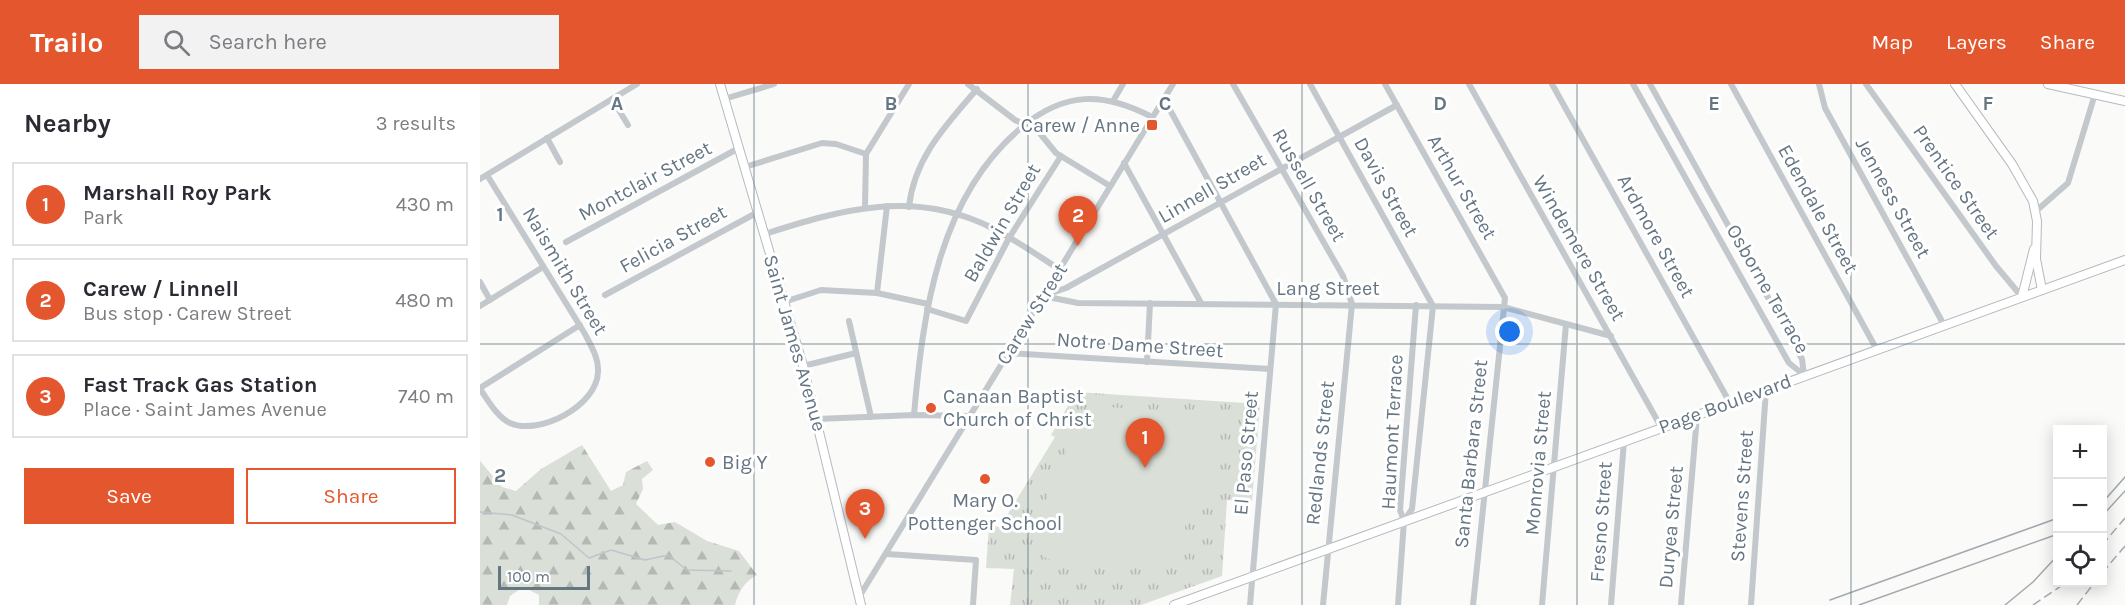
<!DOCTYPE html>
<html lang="en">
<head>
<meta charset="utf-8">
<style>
	body { margin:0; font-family:Karla,sans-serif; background:#f2f2f3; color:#2b2b33 }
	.controls { position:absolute; right:18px; bottom:18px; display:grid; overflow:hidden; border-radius:0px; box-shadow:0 3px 15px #0003 }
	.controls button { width:54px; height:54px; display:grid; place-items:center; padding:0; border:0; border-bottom:2px solid #e1e1e2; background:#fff; color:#2b2b33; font:30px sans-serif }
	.scale { position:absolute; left:18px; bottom:15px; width:92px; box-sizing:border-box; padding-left:6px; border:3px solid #657683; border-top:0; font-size:16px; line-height:21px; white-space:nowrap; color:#657683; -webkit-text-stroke:4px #fff; paint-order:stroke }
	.you { position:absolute; left:1030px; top:248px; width:21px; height:21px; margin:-15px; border:4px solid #fff; border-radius:50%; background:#1a73e8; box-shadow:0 0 0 9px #1a73e833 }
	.badge { display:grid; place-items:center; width:39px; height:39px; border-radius:50%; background:#e4572e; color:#fff; font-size:20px; font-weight:700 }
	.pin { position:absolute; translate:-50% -50px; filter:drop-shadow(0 2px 3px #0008) }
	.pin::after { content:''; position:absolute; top:32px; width:21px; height:18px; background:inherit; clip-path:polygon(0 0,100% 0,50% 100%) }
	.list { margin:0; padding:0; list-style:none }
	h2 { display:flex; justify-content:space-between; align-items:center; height:78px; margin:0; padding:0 24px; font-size:26px }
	h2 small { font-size:20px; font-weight:400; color:#7c7c81 }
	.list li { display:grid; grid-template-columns:39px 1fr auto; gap:18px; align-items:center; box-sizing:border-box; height:84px; margin:0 12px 12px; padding:0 12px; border:2px solid #e1e1e2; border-radius:0px }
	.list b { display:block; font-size:22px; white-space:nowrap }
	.list p { margin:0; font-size:20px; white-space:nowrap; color:#7c7c81 }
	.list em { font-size:20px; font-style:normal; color:#7c7c81 }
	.actions { display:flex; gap:12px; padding:18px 24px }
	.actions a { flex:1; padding:14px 0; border:2px solid #e4572e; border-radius:0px; text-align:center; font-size:21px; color:#e4572e }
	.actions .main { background:#e4572e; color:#fff }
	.icon { flex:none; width:33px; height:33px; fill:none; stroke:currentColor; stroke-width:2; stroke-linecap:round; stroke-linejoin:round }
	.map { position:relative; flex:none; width:1645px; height:521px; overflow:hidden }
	header { display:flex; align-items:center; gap:36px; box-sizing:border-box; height:84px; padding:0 30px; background:#e4572e; color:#fff }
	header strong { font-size:28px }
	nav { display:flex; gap:33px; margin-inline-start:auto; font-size:21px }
	.search { width:420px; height:54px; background:#f2f2f3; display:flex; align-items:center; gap:15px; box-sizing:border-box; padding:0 21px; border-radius:0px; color:#7c7c81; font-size:22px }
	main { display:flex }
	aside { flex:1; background:#fff }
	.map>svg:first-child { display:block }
	.grass { fill:url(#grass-tufts) }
	.forest { fill:url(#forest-firs) }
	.pitch { fill:#dadfd7 }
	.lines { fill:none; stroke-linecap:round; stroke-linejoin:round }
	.stream { stroke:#bbc7cb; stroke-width:1.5 }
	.major-casing { stroke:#b5babe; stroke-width:10 }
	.minor { stroke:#c3c8cc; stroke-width:6 }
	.major { stroke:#fff; stroke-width:8 }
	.tram { stroke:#a2aab0; stroke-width:1.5 }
	.rail { stroke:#a2aab0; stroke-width:1.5; stroke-dasharray:9 4.5; stroke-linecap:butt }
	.grid { fill:none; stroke:#657683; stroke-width:1.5; stroke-opacity:0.55 }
	.poi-dot { fill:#e4572e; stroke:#fff; stroke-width:2 }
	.labels { text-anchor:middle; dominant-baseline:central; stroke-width:6; stroke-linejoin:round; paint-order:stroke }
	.poi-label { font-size:20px; fill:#657683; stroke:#fff; text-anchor:start }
	.street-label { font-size:20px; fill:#657683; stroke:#fff }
	.grid-label { font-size:20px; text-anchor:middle; font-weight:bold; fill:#657683; stroke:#fff; stroke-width:6; stroke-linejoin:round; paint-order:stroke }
</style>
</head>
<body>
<header>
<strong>Trailo</strong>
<div class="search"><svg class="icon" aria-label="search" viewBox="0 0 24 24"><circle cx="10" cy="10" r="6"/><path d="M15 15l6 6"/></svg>Search here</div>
<nav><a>Map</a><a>Layers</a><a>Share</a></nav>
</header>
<main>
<aside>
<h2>Nearby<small>3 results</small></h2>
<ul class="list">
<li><span class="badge">1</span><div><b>Marshall Roy Park</b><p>Park</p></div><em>430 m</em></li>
<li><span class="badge">2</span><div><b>Carew / Linnell</b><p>Bus stop · Carew Street</p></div><em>480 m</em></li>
<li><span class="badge">3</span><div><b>Fast Track Gas Station</b><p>Place · Saint James Avenue</p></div><em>740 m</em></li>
</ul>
<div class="actions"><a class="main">Save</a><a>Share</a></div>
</aside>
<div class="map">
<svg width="1645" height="521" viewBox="0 0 1645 521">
	<defs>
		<pattern id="grass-tufts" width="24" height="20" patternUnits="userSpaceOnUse" patternTransform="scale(1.5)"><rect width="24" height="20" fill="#dadfd7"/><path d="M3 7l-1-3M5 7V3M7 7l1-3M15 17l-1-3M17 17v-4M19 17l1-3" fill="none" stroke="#b4b9b4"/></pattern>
		<pattern id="forest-firs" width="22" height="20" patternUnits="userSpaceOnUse" patternTransform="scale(1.5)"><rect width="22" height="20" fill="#dadfd7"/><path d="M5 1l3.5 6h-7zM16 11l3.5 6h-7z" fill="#b4b9b4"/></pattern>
	</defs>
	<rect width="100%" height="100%" fill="#fafaf8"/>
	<path class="grass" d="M596,308L780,320L772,417L747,416L742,492L661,521H530L534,485L506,484L509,442L520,443L575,353L571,351Z"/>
	<path class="forest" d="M102,361L131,407L143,401L146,388L167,377L173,386L162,395L163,405L156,420L178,441L195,438L227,457L259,467L277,491C265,497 258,508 255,521H59V511L43,503L30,512L27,521H0V377L22,403L36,407L61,385Z"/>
	<path class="pitch" d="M614,322L732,330L739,338L732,406L706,433L703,477L698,481L567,475L561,469L567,414L585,386L589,331Z"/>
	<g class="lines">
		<path class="stream" d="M0,428L32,431L81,450L109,474L131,466L165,476L188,471L207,486L251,487"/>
		<defs>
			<g id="major">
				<path d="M240,0L323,282L381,521"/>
				<path d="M1475,0L1532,80L1553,117L1557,137L1556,175L1562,206"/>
				<path d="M1568,0L1645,17"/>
				<path d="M1542,213L1554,165"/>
				<path d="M694,521L1645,176"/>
			</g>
		</defs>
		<use href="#major" class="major-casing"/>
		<g class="minor">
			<path d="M488,0L535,36L558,47L576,69L630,102"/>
			<path d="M753,0L863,192L872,220L843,521"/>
			<path d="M830,0L953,222L932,425L924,437"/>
			<path d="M905,0L1025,214L993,521"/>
			<path d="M989,0L1181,343"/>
			<path d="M1072,0L1250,319"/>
			<path d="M1153,0L1309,279L1324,291"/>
			<path d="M1170,0L1322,275L1324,291"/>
			<path d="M1251,0L1397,266"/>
			<path d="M1339,0L1345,24L1464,241"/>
			<path d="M1386,0L1516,182L1542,213"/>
			<path d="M132,15L148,41"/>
			<path d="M244,15L294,0"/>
			<path d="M684,15L796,220L770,521"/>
			<path d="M633,17L643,0"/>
			<path d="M67,54L80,78"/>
			<path d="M644,79L721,219"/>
			<path d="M265,83L342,59L356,60L386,70"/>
			<path d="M0,95L157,0"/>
			<path d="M385,123L386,70L429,0"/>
			<path d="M429,123C434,74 466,41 497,5"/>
			<path d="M1555,128L1588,99L1615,10"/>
			<path d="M285,150C362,125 435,105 512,144C536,156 557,171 579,185"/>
			<path d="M86,158L259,64"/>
			<path d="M0,198L10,216"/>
			<path d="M397,209L407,122"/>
			<path d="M125,211L278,128"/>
			<path d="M563,212L598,219L1023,223L1131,252"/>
			<path d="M563,212L586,204L917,21"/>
			<path d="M304,218L341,206L397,209L448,220"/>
			<path d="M0,222L63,183"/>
			<path d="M447,225L486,237L529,154L581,72"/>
			<path d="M369,237L391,333"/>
			<path d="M527,269L790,285"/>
			<path d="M667,278L670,219"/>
			<path d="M323,282L376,269"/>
			<path d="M0,304L100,241"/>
			<path d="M0,305C8,316 17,333 30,339C59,352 117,322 118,288C119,274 111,262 105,250L7,91"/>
			<path d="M434,331C443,229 458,113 542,43C585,7 624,8 672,33"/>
			<path d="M337,335L434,331L489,332"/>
			<path d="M407,470L496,476L493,521"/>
			<path d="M379,513L693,0"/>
			<path d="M918,521L924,437L920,426L936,221"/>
			<path d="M1062,521L1086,240"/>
			<path d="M1131,521L1144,357"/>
			<path d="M1201,521L1217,332"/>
			<path d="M1271,521L1286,306"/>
		</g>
		<use href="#major" class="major"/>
		<g class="tram">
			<path d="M1622,419L1645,393"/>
			<path d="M1622,432L1645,407"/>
			<path d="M1350,516L1578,434"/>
			<path d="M1379,521L1578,450"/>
			<path d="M1525,521L1553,498L1578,471"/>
		</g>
		<g class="rail">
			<path d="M1622,461L1645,434"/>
			<path d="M1622,489L1645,462"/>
			<path d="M1553,521L1587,498"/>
			<path d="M1597,521L1615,498"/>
		</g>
	</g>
	<path class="grid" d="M274,0V521M548,0V521M822,0V521M1097,0V521M1371,0V521M0,260H1645"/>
	<g class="poi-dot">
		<rect x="666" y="35" width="12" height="12" rx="3"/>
		<circle cx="451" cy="324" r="6"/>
		<circle cx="230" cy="378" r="6"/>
		<circle cx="505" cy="395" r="6"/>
	</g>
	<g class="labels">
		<g class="poi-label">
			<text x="660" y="41" text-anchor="end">Carew / Anne</text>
			<text x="463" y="312">Canaan Baptist<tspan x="463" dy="23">Church of Christ</tspan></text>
			<text x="242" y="378">Big Y</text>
			<text x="505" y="416" text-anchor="middle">Mary O.<tspan x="505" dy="23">Pottenger School</tspan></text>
		</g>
		<g class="street-label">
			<text transform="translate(165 97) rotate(-28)">Montclair Street</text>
			<text transform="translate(1476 98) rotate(55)">Prentice Street</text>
			<text transform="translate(829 101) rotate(60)">Russell Street</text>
			<text transform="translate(906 103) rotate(61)">Davis Street</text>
			<text transform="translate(982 103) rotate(60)">Arthur Street</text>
			<text transform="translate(732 104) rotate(-30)">Linnell Street</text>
			<text transform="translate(1413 114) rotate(61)">Jenness Street</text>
			<text transform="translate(1338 125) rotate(61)">Edendale Street</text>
			<text transform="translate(522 139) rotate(-60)">Baldwin Street</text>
			<text transform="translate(1176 152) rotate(61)">Ardmore Street</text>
			<text transform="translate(193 155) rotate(-29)">Felicia Street</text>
			<text transform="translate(1099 164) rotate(60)">Windemere Street</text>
			<text transform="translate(85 187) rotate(59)">Naismith Street</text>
			<text x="848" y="204">Lang Street</text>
			<text transform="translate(1288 205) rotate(60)">Osborne Terrace</text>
			<text transform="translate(552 230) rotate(-58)">Carew Street</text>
			<text transform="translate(315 259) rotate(74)">Saint James Avenue</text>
			<text transform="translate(660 261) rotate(4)">Notre Dame Street</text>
			<text transform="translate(1245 320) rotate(-20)">Page Boulevard</text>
			<text transform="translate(912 348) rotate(-87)">Haumont Terrace</text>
			<text transform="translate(766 369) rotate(-85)">El Paso Street</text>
			<text transform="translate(840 369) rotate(-84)">Redlands Street</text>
			<text transform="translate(991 370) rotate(-84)">Santa Barbara Street</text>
			<text transform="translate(1058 379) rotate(-85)">Monrovia Street</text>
			<text transform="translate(1262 412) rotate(-86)">Stevens Street</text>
			<text transform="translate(1121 438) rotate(-86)">Fresno Street</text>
			<text transform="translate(1191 443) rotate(-85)">Duryea Street</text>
		</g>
	</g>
	<g class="grid-label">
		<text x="137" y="26">A</text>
		<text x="411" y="26">B</text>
		<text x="685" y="26">C</text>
		<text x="960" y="26">D</text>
		<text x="1234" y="26">E</text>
		<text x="1508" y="26">F</text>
		<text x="20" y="137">1</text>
		<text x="20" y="398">2</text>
	</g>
</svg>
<div class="controls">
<button>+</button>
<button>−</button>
<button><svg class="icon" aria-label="locate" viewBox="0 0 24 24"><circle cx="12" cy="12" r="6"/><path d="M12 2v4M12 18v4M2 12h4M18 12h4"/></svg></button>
</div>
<div class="scale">100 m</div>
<div class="you"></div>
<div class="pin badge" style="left:665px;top:384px">1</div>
<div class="pin badge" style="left:598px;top:162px">2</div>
<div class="pin badge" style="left:385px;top:455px">3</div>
</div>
</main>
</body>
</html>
